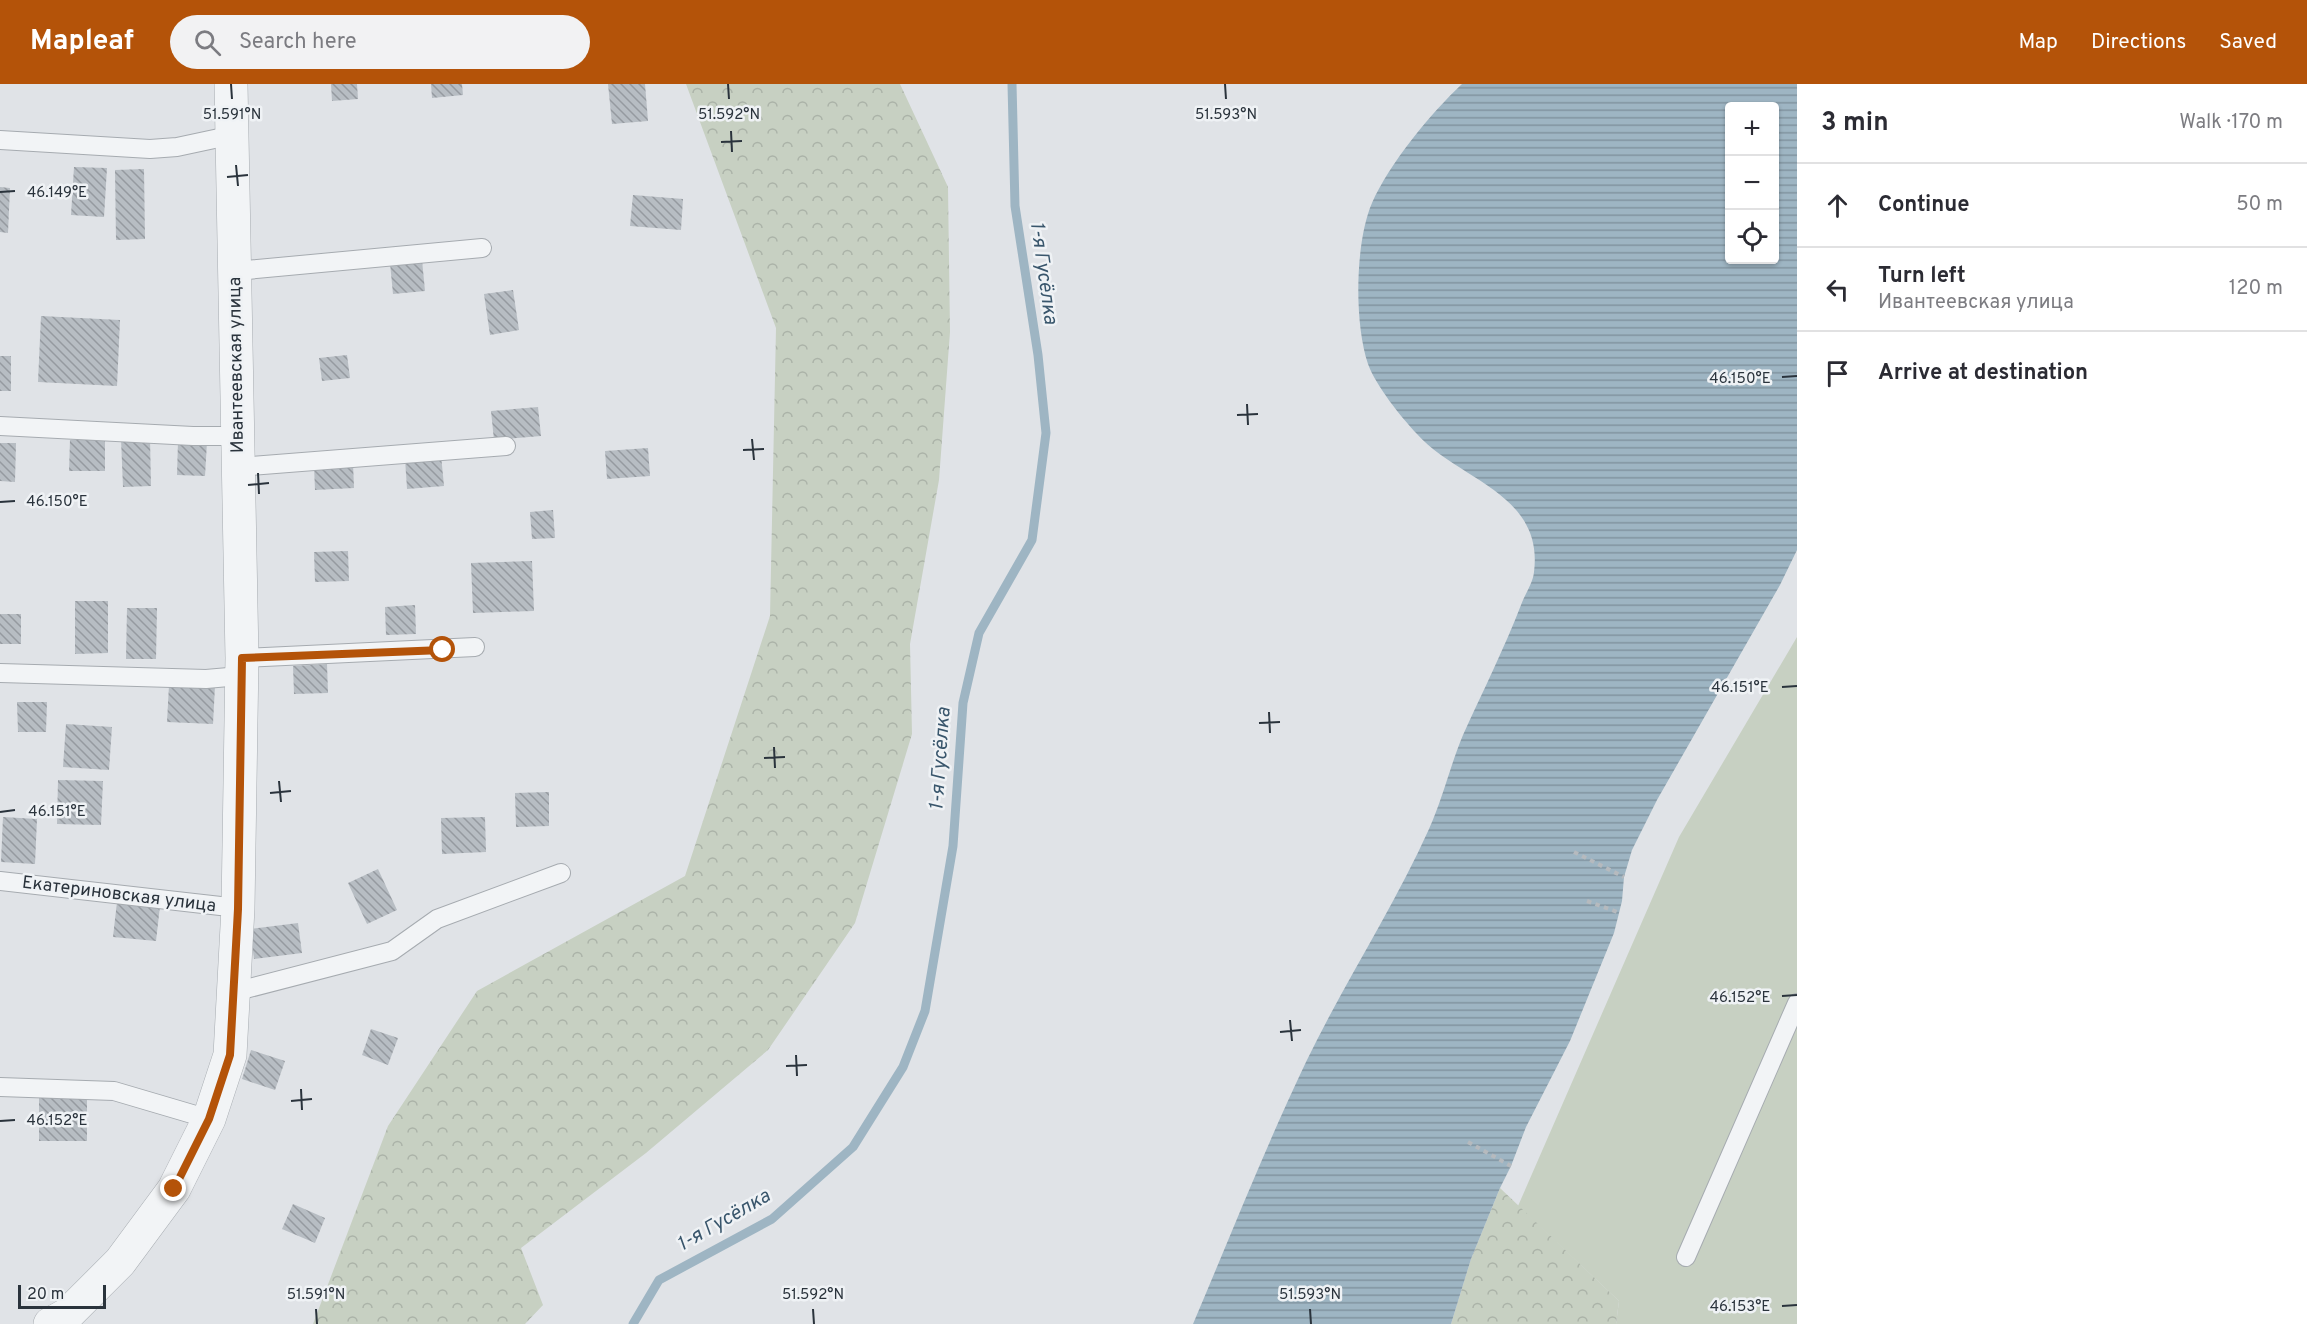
<!DOCTYPE html>
<html lang="en">
<head>
<meta charset="utf-8">
<style>
	body { margin:0; font-family:Overpass,sans-serif; background:#f2f2f3; color:#2b2b33 }
	.controls { position:absolute; right:18px; top:18px; display:grid; overflow:hidden; border-radius:6px; box-shadow:0 2px 4px #0004 }
	.controls button { width:54px; height:54px; display:grid; place-items:center; padding:0; border:0; border-bottom:2px solid #e1e1e2; background:#fff; color:#2b2b33; font:30px sans-serif }
	.scale { position:absolute; left:18px; bottom:15px; width:88px; box-sizing:border-box; padding-left:6px; border:3px solid #2a333c; border-top:0; font-size:16px; line-height:21px; white-space:nowrap; color:#2a333c; -webkit-text-stroke:4px #eff2f5; paint-order:stroke }
	.stop { position:absolute; width:18px; height:18px; margin:-14px; border:4px solid #b45309; border-radius:50%; background:#fff }
	.stop.end { background:#b45309; border-color:#fff; box-shadow:0 2px 6px #0008 }
	.list { margin:0; padding:0; list-style:none }
	h2 { display:flex; justify-content:space-between; align-items:center; height:78px; margin:0; padding:0 24px; font-size:26px }
	h2 small { font-size:20px; font-weight:400; color:#7c7c81 }
	.list li { display:grid; grid-template-columns:39px 1fr auto; gap:18px; align-items:center; box-sizing:border-box; height:84px; padding:0 24px; border-top:2px solid #e1e1e2 }
	.list b { display:block; font-size:22px; white-space:nowrap }
	.list p { margin:0; font-size:20px; white-space:nowrap; color:#7c7c81 }
	.list em { font-size:20px; font-style:normal; color:#7c7c81 }
	.icon { flex:none; width:33px; height:33px; fill:none; stroke:currentColor; stroke-width:2; stroke-linecap:round; stroke-linejoin:round }
	.map { position:relative; flex:none; width:1797px; height:1240px; overflow:hidden }
	header { display:flex; align-items:center; gap:36px; box-sizing:border-box; height:84px; padding:0 30px; background:#b45309; color:#fff }
	header strong { font-size:28px }
	nav { display:flex; gap:33px; margin-inline-start:auto; font-size:21px }
	.search { width:420px; height:54px; background:#f2f2f3; display:flex; align-items:center; gap:15px; box-sizing:border-box; padding:0 21px; border-radius:33px; color:#7c7c81; font-size:22px }
	main { display:flex }
	aside { flex:1; background:#fff }
	.map>svg:first-child { display:block }
	.green { fill:#c7d0c2 }
	.forest { fill:url(#forest-crowns) }
	.water { fill:url(#water-rules); fill-rule:evenodd }
	.lines { fill:none; stroke-linecap:round; stroke-linejoin:round }
	.stream { stroke:#9eb5c3; stroke-width:9 }
	.building { fill:url(#building-back-hatch) }
	.service-casing { stroke:#a6abb0; stroke-width:20 }
	.minor-casing { stroke:#a6abb0; stroke-width:34 }
	.path { stroke:#b6babe; stroke-width:4; stroke-dasharray:4.5 4.5; stroke-linecap:butt }
	.service { stroke:#f2f4f6; stroke-width:18 }
	.minor { stroke:#f2f4f6; stroke-width:33 }
	.route { stroke:#b45309; stroke-width:8 }
	.ticks { fill:none; stroke:#2a333c; stroke-width:2 }
	.labels { text-anchor:middle; dominant-baseline:central; stroke-width:5; stroke-linejoin:round; paint-order:stroke }
	.street-label { font-size:18px; fill:#2a333c; stroke:#eff2f5 }
	.water-label { font-size:20px; font-style:italic; fill:#39566c; stroke:#eff2f5 }
	.ticks-label { font-size:15px; text-anchor:middle; fill:#2a333c; stroke:#eff2f5; stroke-width:5; stroke-linejoin:round; paint-order:stroke }
</style>
</head>
<body>
<header>
<strong>Mapleaf</strong>
<div class="search"><svg class="icon" aria-label="search" viewBox="0 0 24 24"><circle cx="10" cy="10" r="6"/><path d="M15 15l6 6"/></svg>Search here</div>
<nav><a>Map</a><a>Directions</a><a>Saved</a></nav>
</header>
<main>
<div class="map">
<svg width="1797" height="1240" viewBox="0 0 1797 1240">
	<defs>
		<pattern id="forest-crowns" width="20" height="18" patternUnits="userSpaceOnUse" patternTransform="scale(1.5)"><rect width="20" height="18" fill="#c7d0c2"/><path d="M2 6a3 3 0 1 1 6 0M12 15a3 3 0 1 1 6 0" fill="none" stroke="#abb3a8"/></pattern>
		<pattern id="water-rules" width="6" height="5" patternUnits="userSpaceOnUse" patternTransform="scale(1.5)"><rect width="6" height="5" fill="#9eb5c3"/><path d="M0 2.5h6" fill="none" stroke="#8194a0"/></pattern>
		<pattern id="building-back-hatch" width="6" height="6" patternUnits="userSpaceOnUse" patternTransform="scale(1.5)"><rect width="6" height="6" fill="#b7bdc3"/><path d="M-1 5l2 2M0 0l6 6M5-1l2 2" fill="none" stroke="#959aa0"/></pattern>
	</defs>
	<rect width="100%" height="100%" fill="#e0e3e7"/>
	<path class="green" d="M1797,553V1240H1616L1619,1217L1518,1122L1679,753Z"/>
	<g class="forest">
		<path d="M686,0H900L948,103L950,248L939,396L910,560L912,650L855,839L768,966L646,1069L521,1164L543,1221L525,1240H313L388,1042L477,907L685,792L770,532L776,244Z"/>
		<path d="M1500,1104L1619,1217L1616,1240H1451L1471,1175Z"/>
	</g>
	<path class="water" d="M1462,0H1797V466L1780,501L1657,716L1632,766L1624,793L1622,817L1614,849L1570,957L1526,1043L1511,1082L1500,1104L1471,1175L1451,1240H1193C1230,1153 1265,1064 1306,978C1344,899 1393,825 1429,745C1443,714 1450,682 1463,651C1483,607 1504,565 1521,521C1525,510 1533,499 1534,488C1544,409 1458,396 1417,350C1401,333 1376,302 1368,280C1354,239 1355,158 1372,119C1389,80 1431,29 1462,0ZM1730,22H1774V176H1730Z"/>
	<g class="lines">
		<path class="stream" d="M633,1240L659,1196L772,1135L853,1063L903,983L925,927L953,762L963,619L979,549L1032,456L1046,349L1038,271L1015,122L1012,0"/>
	</g>
	<g class="building">
		<path d="M331,0H357L358,15L332,17Z"/>
		<path d="M431,0H462L463,11L432,14Z"/>
		<path d="M608,0H645L648,37L612,40Z"/>
		<path d="M74,83L107,84L104,133L71,131Z"/>
		<path d="M144,85L145,155L116,156L115,86Z"/>
		<path d="M0,103L10,104L8,149L0,148Z"/>
		<path d="M633,111L683,115L681,146L630,142Z"/>
		<path d="M422,176L425,207L393,210L390,179Z"/>
		<path d="M513,206L519,246L490,251L484,210Z"/>
		<path d="M41,232L120,236L117,302L38,298Z"/>
		<path d="M347,271L350,294L322,297L319,274Z"/>
		<rect x="0" y="272" width="11" height="35"/>
		<path d="M538,323L541,352L494,356L491,327Z"/>
		<path d="M150,354L151,402L123,403L121,355Z"/>
		<path d="M70,356H105V387H69Z"/>
		<path d="M178,357L207,358L205,392L177,391Z"/>
		<path d="M0,359H16L15,398L0,397Z"/>
		<path d="M648,364L650,392L607,395L605,367Z"/>
		<path d="M441,371L444,402L407,405L405,374Z"/>
		<path d="M353,379L354,404L315,406L314,382Z"/>
		<path d="M553,426L555,454L532,455L530,428Z"/>
		<path d="M348,467L349,497L315,498L314,468Z"/>
		<path d="M532,477L534,527L473,529L471,479Z"/>
		<path d="M75,517H108V569L75,570Z"/>
		<path d="M415,521L416,550L386,551L385,523Z"/>
		<path d="M127,524H157L156,575H126Z"/>
		<rect x="0" y="530" width="21" height="30"/>
		<path d="M327,580L328,609L294,610L293,582Z"/>
		<path d="M169,601L215,602L213,640L167,638Z"/>
		<path d="M17,618H47L46,648H18Z"/>
		<path d="M66,640L112,643L109,686L63,683Z"/>
		<path d="M58,696L103,697L101,741L57,740Z"/>
		<path d="M549,708V742L516,743L515,709Z"/>
		<path d="M3,733L37,735L35,780L1,778Z"/>
		<path d="M485,733L486,768L442,770L441,734Z"/>
		<path d="M378,785L397,826L367,840L348,799Z"/>
		<path d="M117,818L160,822L156,857L113,853Z"/>
		<path d="M298,839L302,869L254,875L250,845Z"/>
		<path d="M371,945L398,954L388,981L362,971Z"/>
		<path d="M251,966L285,977L275,1006L242,995Z"/>
		<rect x="39" y="1012" width="48" height="45"/>
		<path d="M293,1120L325,1134L315,1159L282,1145Z"/>
	</g>
	<g class="lines">
		<defs>
			<g id="service">
				<path d="M0,56L150,65L177,63L233,51"/>
				<path d="M236,187L482,164"/>
				<path d="M0,342L193,352H237"/>
				<path d="M239,383L506,362"/>
				<path d="M242,574L475,563"/>
				<path d="M0,589L206,595L240,592"/>
				<path d="M0,797L238,824"/>
				<path d="M234,908L392,867L437,835L561,789"/>
				<path d="M0,1003L114,1007L209,1035"/>
				<path d="M1686,1173L1797,919"/>
			</g>
			<path id="minor" d="M50,1240L68,1230L120,1178L174,1105L209,1035L230,971L238,824L242,574L231,0"/>
		</defs>
		<use href="#service" class="service-casing"/>
		<use href="#minor" class="minor-casing"/>
		<g class="path">
			<path d="M1574,768L1624,793"/>
			<path d="M1587,817L1620,829"/>
			<path d="M1468,1058L1511,1082"/>
		</g>
		<use href="#service" class="service"/>
		<use href="#minor" class="minor"/>
	</g>
	<g class="lines">
		<path class="route" d="M174,1105L209,1035L230,971L238,825L242,574L443,566"/>
	</g>
	<path class="ticks" d="M231,0L232,15M728,0L729,15M1225,0L1226,15M731,47L732,68M721,58L742,57M236,81L238,102M227,93L248,91M0,108L15,107M1782,293L1797,292M1247,320L1248,341M1237,331L1258,330M752,355L754,376M743,366L764,365M258,389L259,410M248,401L269,399M0,418L15,417M1782,603L1797,602M1269,628L1270,649M1259,639L1280,638M774,663L775,684M764,674L785,673M279,697L281,718M270,709L291,707M0,728L15,726M1782,912L1797,911M1290,936L1292,957M1280,948L1301,946M796,971L797,992M786,982L807,981M301,1005L302,1026M291,1017L312,1015M0,1037L15,1036M1782,1222L1797,1221M316,1225L317,1240M813,1225L814,1240M1310,1225L1311,1240"/>
	<g class="labels">
		<g class="street-label">
			<text transform="translate(237 281) rotate(-91)">Ивантеевская улица</text>
			<text transform="translate(119 811) rotate(7)">Екатериновская улица</text>
		</g>
		<g class="water-label">
			<text transform="translate(1043 189) rotate(82)">1-я Гусёлка</text>
			<text transform="translate(941 675) rotate(-86)">1-я Гусёлка</text>
			<text transform="translate(724 1137) rotate(-30)">1-я Гусёлка</text>
		</g>
	</g>
	<g class="ticks-label">
		<text x="232" y="35">51.591°N</text>
		<text x="729" y="35">51.592°N</text>
		<text x="1226" y="35">51.593°N</text>
		<text x="57" y="113">46.149°E</text>
		<text x="1740" y="299">46.150°E</text>
		<text x="57" y="422">46.150°E</text>
		<text x="1740" y="608">46.151°E</text>
		<text x="57" y="732">46.151°E</text>
		<text x="1740" y="918">46.152°E</text>
		<text x="57" y="1041">46.152°E</text>
		<text x="316" y="1215">51.591°N</text>
		<text x="813" y="1215">51.592°N</text>
		<text x="1310" y="1215">51.593°N</text>
		<text x="1740" y="1227">46.153°E</text>
	</g>
</svg>
<div class="controls">
<button>+</button>
<button>−</button>
<button><svg class="icon" aria-label="locate" viewBox="0 0 24 24"><circle cx="12" cy="12" r="6"/><path d="M12 2v4M12 18v4M2 12h4M18 12h4"/></svg></button>
</div>
<div class="scale">20 m</div>
<div class="stop" style="left:443px;top:566px"></div>
<div class="stop end" style="left:174px;top:1105px"></div>
</div>
<aside>
<h2>3 min<small>Walk · 170 m</small></h2>
<ul class="list">
<li><svg class="icon" aria-label="ahead" viewBox="0 0 24 24"><path d="M12 20V5M6 11l6-6 6 6"/></svg><div><b>Continue</b></div><em>50 m</em></li>
<li><svg class="icon" aria-label="left" viewBox="0 0 24 24"><path d="M17 20v-9H6M10 6l-5 5 5 5"/></svg><div><b>Turn left</b><p>Ивантеевская улица</p></div><em>120 m</em></li>
<li><svg class="icon" aria-label="arrive" viewBox="0 0 24 24"><path d="M6 21V4h12l-3 4 3 4H6"/></svg><div><b>Arrive at destination</b></div></li>
</ul>
</aside>
</main>
</body>
</html>
